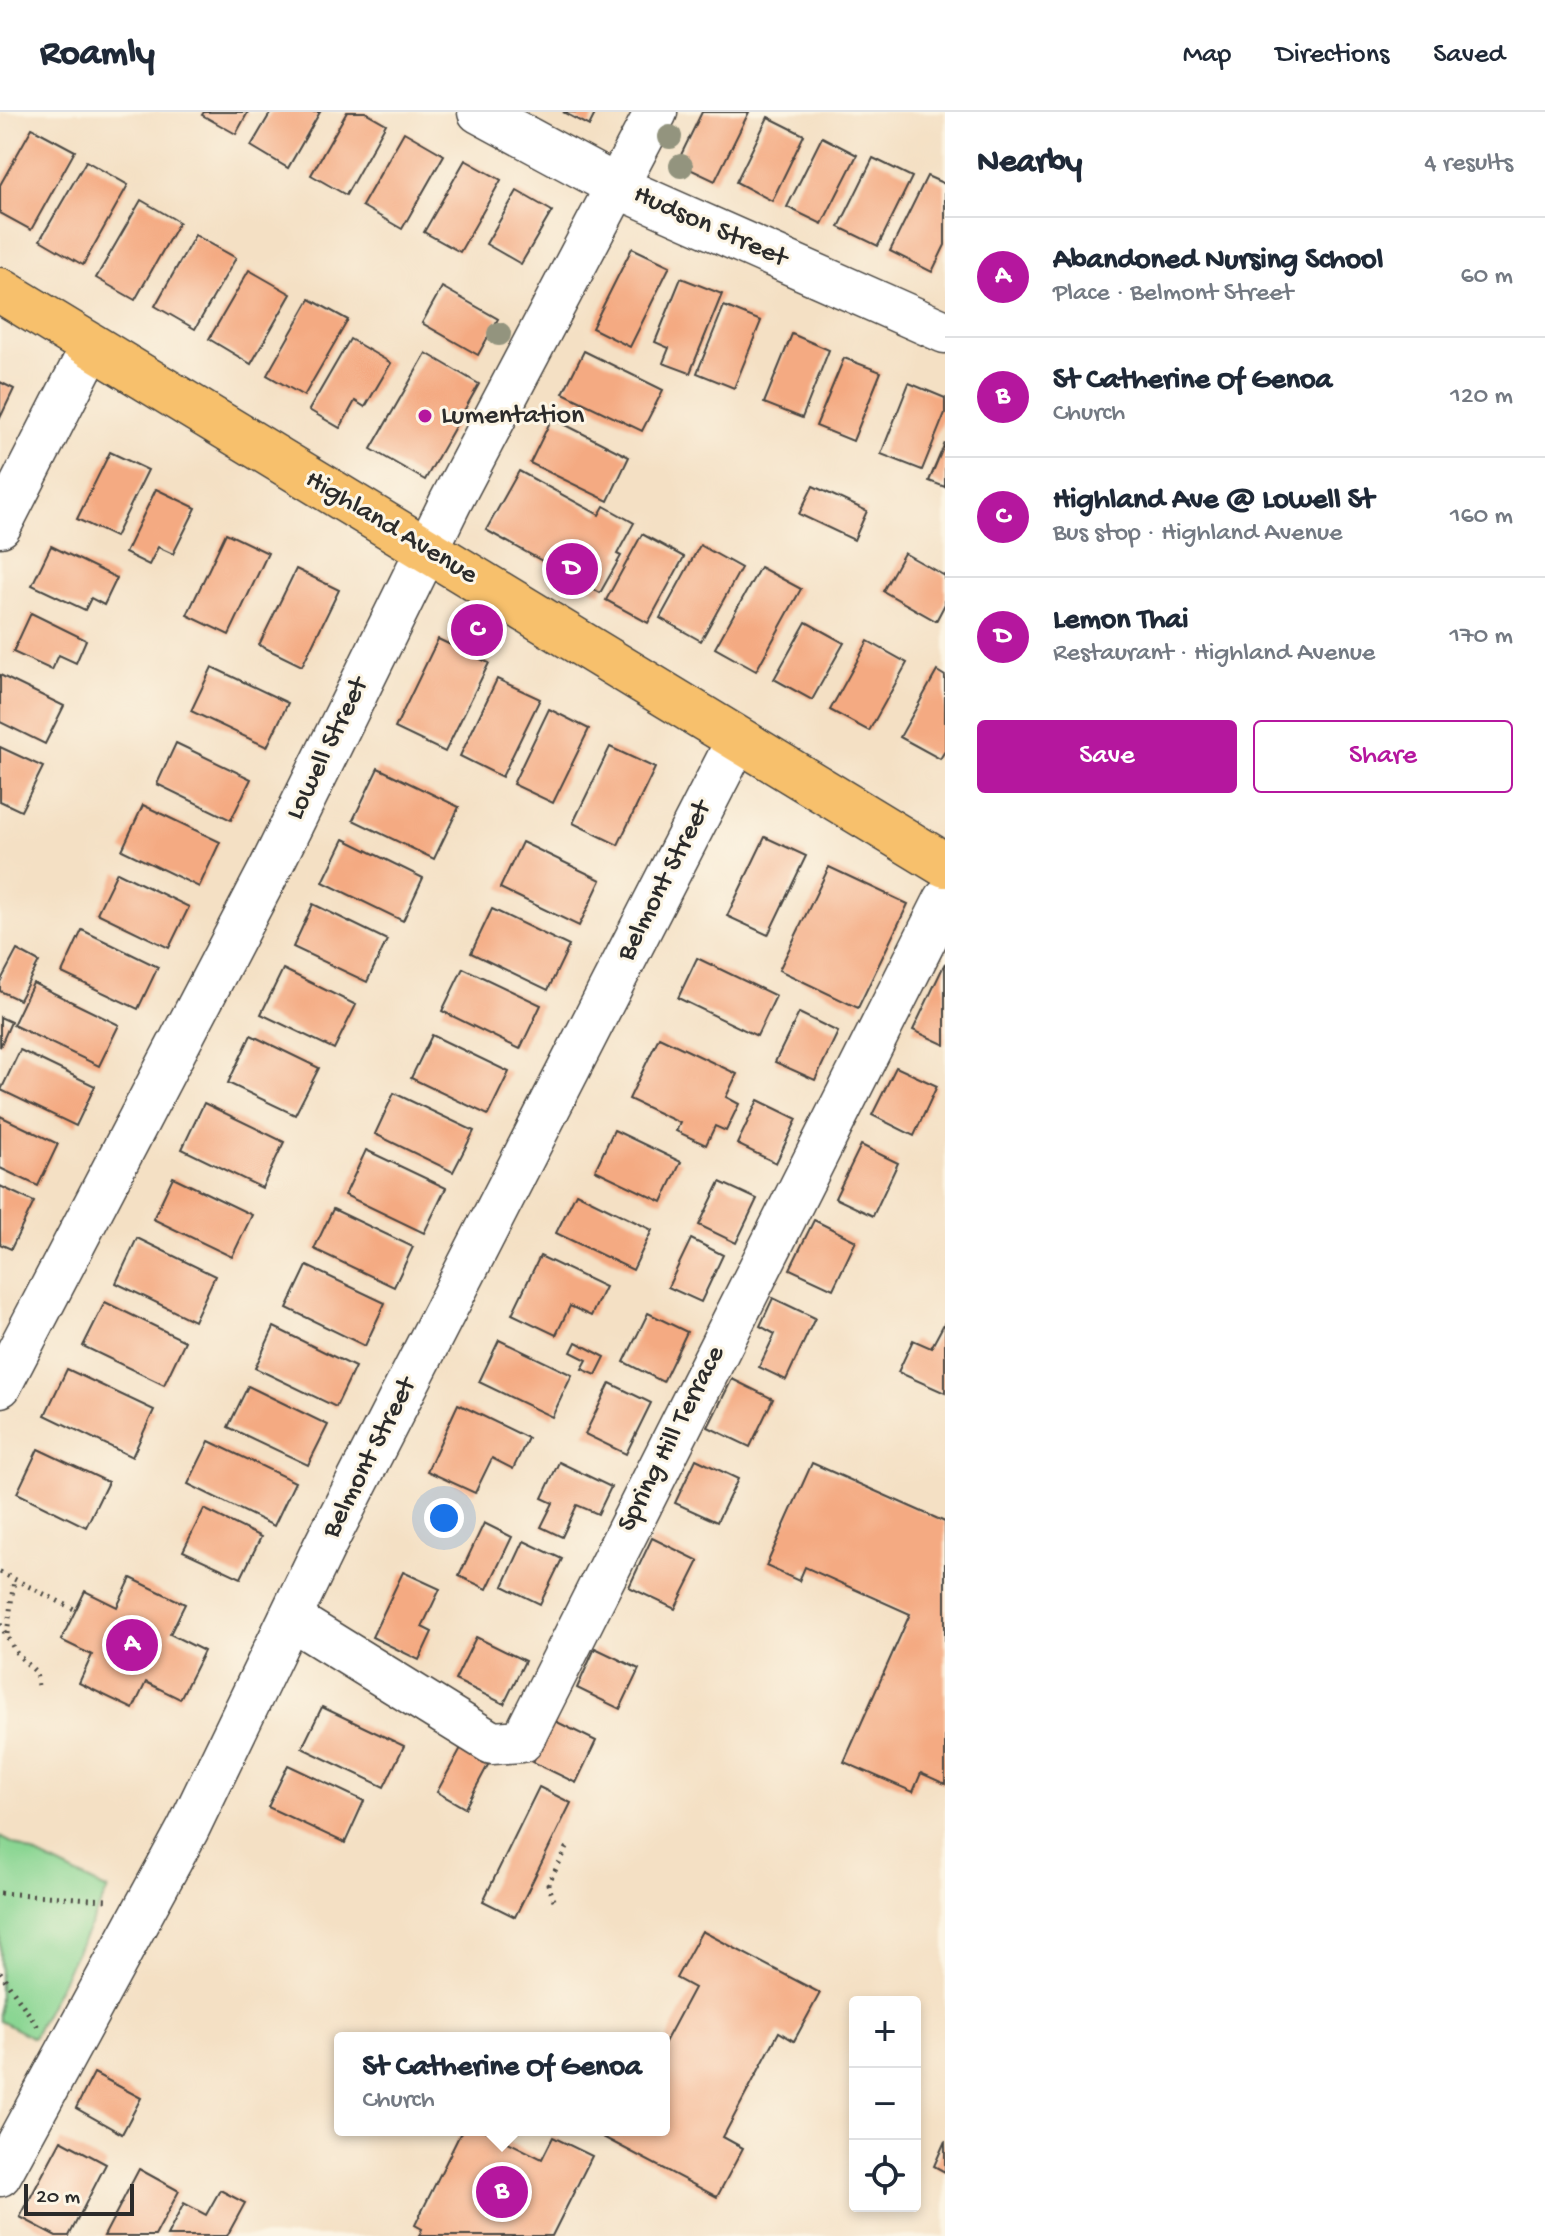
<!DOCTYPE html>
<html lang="en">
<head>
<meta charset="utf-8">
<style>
	body { margin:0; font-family:"Gochi Hand",sans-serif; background:#f6f6f7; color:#1f2937 }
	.controls { position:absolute; right:24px; bottom:24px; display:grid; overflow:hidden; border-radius:8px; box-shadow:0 4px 12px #0003 }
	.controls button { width:72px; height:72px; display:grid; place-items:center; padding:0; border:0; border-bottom:2px solid #e0e1e3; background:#fff; color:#1f2937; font:40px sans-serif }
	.scale { position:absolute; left:24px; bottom:20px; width:110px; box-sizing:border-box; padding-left:8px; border:4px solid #2b2b2b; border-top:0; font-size:22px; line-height:28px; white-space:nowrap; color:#2b2b2b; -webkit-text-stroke:6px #fcf5e5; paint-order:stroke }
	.you { position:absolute; left:444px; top:1406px; width:28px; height:28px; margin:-20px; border:6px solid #fff; border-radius:50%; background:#1a73e8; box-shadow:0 0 0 12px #1a73e833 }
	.badge { display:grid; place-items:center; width:52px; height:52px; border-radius:50%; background:#b5179e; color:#fff; font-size:26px; font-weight:700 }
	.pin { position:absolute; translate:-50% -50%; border:4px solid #fff; box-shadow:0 2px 8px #0006 }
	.popup { position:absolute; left:334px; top:1920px; width:336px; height:104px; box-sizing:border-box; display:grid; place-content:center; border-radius:8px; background:#fff; filter:drop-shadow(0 2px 6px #0005); font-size:26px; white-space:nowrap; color:#747a83 }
	.popup b { font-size:30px; color:#1f2937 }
	.popup::after { content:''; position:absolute; left:50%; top:100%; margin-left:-16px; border:16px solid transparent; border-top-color:#fff }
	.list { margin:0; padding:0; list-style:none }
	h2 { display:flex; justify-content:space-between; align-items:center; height:104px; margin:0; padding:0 32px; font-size:34px }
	h2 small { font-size:26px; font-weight:400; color:#747a83 }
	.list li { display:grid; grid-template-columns:52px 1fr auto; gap:24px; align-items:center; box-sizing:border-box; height:120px; padding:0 32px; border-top:2px solid #e0e1e3 }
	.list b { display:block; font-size:30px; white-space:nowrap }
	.list p { margin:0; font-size:26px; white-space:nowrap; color:#747a83 }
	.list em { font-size:26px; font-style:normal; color:#747a83 }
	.actions { display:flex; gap:16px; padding:24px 32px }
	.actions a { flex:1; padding:18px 0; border:2px solid #b5179e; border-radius:8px; text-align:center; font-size:28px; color:#b5179e }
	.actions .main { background:#b5179e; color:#fff }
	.icon { flex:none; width:44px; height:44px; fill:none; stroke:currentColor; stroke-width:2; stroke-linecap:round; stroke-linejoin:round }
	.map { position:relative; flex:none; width:945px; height:2124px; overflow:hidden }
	header { display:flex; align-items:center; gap:48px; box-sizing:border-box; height:112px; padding:0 40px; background:#fff; border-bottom:2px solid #e0e1e3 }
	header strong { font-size:38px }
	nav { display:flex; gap:44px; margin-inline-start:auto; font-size:28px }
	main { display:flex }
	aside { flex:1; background:#fff }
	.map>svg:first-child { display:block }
	.green { fill:#8ad693; stroke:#5a805f; stroke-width:2 }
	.building { fill:#f4aa82 }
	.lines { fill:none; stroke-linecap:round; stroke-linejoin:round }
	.minor-casing { stroke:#494642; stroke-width:45 }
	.major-casing { stroke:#494642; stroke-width:47 }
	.path { stroke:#494642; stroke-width:5; stroke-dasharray:2 6; stroke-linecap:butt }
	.minor { stroke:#fff; stroke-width:42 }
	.major { stroke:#f7c06c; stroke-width:44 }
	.tree { fill:#93947e }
	.poi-dot { fill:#b5179e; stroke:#fcf5e5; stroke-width:3 }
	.labels { text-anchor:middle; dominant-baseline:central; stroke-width:6; stroke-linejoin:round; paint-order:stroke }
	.street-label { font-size:28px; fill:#2b2b2b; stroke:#fcf5e5 }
	.poi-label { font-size:28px; fill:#2b2b2b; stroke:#fcf5e5; text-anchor:start }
</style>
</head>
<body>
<header>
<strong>Roamly</strong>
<nav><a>Map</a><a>Directions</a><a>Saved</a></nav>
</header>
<main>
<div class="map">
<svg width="945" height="2124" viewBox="0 0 945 2124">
	<rect width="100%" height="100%" fill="#fcf5e5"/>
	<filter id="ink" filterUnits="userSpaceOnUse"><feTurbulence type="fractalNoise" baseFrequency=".0125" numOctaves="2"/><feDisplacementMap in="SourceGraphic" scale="16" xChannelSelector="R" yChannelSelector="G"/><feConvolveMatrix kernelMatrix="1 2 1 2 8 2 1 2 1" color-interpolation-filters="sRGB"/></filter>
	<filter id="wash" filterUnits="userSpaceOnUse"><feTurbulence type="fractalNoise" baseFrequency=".006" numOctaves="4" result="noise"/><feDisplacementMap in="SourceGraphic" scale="32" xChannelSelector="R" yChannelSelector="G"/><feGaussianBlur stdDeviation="1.8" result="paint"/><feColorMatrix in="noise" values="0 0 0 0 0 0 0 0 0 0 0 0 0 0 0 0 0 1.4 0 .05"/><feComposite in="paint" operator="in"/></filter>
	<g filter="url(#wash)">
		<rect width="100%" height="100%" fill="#f4e0c4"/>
		<path class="green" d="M0,1725L108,1778L33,1926L0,1909Z"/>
		<g id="blocks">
			<g class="building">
				<path d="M204,0H248L236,22L202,3Z"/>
				<path d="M271,0H320L288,56L251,34Z"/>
				<path d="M347,0H365L386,12L346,83L311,63Z"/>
				<path d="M563,0H596L589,14Z"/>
				<path d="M702,0H749L715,69L677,51Z"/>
				<path d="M768,5L804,23L772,89L736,70Z"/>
				<path d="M32,16L75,39L31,118L0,101V73Z"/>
				<path d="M404,20L444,43L402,117L362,94Z"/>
				<path d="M822,25L857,43L822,112L787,95Z"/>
				<path d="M873,46L912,65L878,134L839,115Z"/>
				<path d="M465,48L501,68L460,140L424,120Z"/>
				<path d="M86,49L128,73L83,153L40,128Z"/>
				<path d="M927,64L945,72V133L932,160L890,139Z"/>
				<path d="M517,79L552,99L521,152L486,132Z"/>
				<path d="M141,88L179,110L135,188L96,166Z"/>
				<path d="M195,123L236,146L195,217L155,194Z"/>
				<path d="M632,136L670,154L630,235L592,216Z"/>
				<path d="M249,158L291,182L251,252L209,227Z"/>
				<path d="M681,166L722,182L690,261L663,251L669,236L655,230Z"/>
				<path d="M442,175L498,207L478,243L422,211Z"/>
				<path d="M310,187L348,208L304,284L267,263Z"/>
				<path d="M724,194L761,209L734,276L697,261Z"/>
				<path d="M792,222L829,238L802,306L764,291Z"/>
				<path d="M350,227L391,251L365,295L355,289L340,316L309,298Z"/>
				<path d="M584,239L663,278L642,319L563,281Z"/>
				<path d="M426,241L479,272L425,368L371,337Z"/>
				<path d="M844,246L881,260L853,329L816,314Z"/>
				<path d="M0,270L14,277L0,306Z"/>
				<path d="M909,271L945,286V301L922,358L881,342Z"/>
				<path d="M552,306L629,345L608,389L530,351Z"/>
				<path d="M945,331V375L929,369Z"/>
				<path d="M110,340L148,358L115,425L77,407Z"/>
				<path d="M519,359L599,403L604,394L634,411L617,442L621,444L600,481L486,418Z"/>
				<path d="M813,374L867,399L854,428L799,402Z"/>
				<path d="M156,377L196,396L173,442L158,435L149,453L125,441Z"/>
				<path d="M226,421L268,441L229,523L187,503Z"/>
				<path d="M642,422L684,445L648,511L606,488Z"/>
				<path d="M700,433L741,456L701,529L660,506Z"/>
				<path d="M51,434L117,466L104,493L91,486L85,498L32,473Z"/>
				<path d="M904,441L945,464V492L936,509L883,479Z"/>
				<path d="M760,455L801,477L756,559L715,536Z"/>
				<path d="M296,457L339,478L302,554L259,533Z"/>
				<path d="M31,501L86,528L76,551L59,543L52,558L13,540Z"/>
				<path d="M806,510L844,531L812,588L774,567Z"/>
				<path d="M438,527L489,551L445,640L395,616Z"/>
				<path d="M868,529L907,551L869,619L830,598Z"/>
				<path d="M212,555L288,591L267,635L191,599Z"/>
				<path d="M937,559L945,564V639L940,647L900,625Z"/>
				<path d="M0,563L64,594L45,632L0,610Z"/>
				<path d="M497,567L540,587L502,665L460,644Z"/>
				<path d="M549,597L589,617L553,691L513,672Z"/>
				<path d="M176,631L251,667L231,708L157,672Z"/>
				<path d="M0,635L43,655L21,699L0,689Z"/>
				<path d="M610,635L655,656L618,733L573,711Z"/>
				<path d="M378,656L459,695L434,747L353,708Z"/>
				<path d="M143,693L220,730L199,775L122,738Z"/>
				<path d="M765,725L806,744L768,823L727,804Z"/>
				<path d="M344,727L423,766L403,809L323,770Z"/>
				<path d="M522,730L601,768L579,814L500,776Z"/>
				<path d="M829,755L908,792L858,896L779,858Z"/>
				<path d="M117,760L189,795L169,836L97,801Z"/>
				<path d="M313,792L387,828L367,870L293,835Z"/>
				<path d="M492,797L569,834L548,878L471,841Z"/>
				<path d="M82,818L158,855L138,897L62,861Z"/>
				<path d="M17,838L39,850L19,888L0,879V870Z"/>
				<path d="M697,846L776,884L757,924L678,886Z"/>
				<path d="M945,851V933L913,918Z"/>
				<path d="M463,856L541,893L520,937L442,899Z"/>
				<path d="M283,857L356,893L334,937L261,902Z"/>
				<path d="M33,871L119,913L99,954L13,913Z"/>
				<path d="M799,901L838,920L815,968L775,950Z"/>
				<path d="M0,905L11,910L0,935Z"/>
				<path d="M251,923L319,956L295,1003L228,971Z"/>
				<path d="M432,923L509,960L488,1003L411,966Z"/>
				<path d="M659,925L737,962L726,985L739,992L726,1019L715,1014L706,1033L676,1019L680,1011L629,987Z"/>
				<path d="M20,938L95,974L76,1014L1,978Z"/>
				<path d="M896,955L937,974L914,1024L872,1003Z"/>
				<path d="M394,981L474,1019L453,1060L375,1022Z"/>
				<path d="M758,988L797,1007L776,1051L737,1032Z"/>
				<path d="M204,991L284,1030L262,1076L182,1037Z"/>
				<path d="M0,1004L58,1032L38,1074L0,1056Z"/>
				<path d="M614,1018L681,1050L662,1090L595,1058Z"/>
				<path d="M861,1033L898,1051L873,1104L835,1086Z"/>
				<path d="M366,1038L446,1076L424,1121L345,1083Z"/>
				<path d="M173,1065L252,1103L232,1145L153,1107Z"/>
				<path d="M720,1070L757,1087L736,1131L699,1113Z"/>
				<path d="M0,1074L34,1090L11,1137L0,1132Z"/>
				<path d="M576,1081L652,1118L633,1158L556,1121Z"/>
				<path d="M333,1097L413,1135L394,1175L314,1137Z"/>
				<path d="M814,1108L856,1129L833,1177L790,1157Z"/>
				<path d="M137,1126L215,1164L194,1209L116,1171Z"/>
				<path d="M691,1127L723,1143L701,1190L668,1175Z"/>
				<path d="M540,1144L605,1175L591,1204L570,1194L556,1223L512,1202Z"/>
				<path d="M307,1154L385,1191L365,1234L287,1196Z"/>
				<path d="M773,1186L815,1206L786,1268L759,1255L775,1222L760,1214Z"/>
				<path d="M105,1190L185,1229L164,1273L83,1234Z"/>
				<path d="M648,1201L687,1220L663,1270L624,1250Z"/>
				<path d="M945,1210V1281L898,1260L913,1228L931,1236Z"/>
				<path d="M274,1215L355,1255L336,1295L255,1256Z"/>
				<path d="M499,1228L572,1263L552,1305L479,1270Z"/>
				<path d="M576,1230L605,1245L596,1263L582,1257L587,1248L571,1240Z"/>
				<path d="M67,1257L154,1298L132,1345L45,1303Z"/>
				<path d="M732,1267L773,1287L750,1335L708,1315Z"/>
				<path d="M610,1271L651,1291L626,1342L585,1322Z"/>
				<path d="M248,1274L328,1313L308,1353L228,1315Z"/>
				<path d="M458,1292L528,1326L513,1357L492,1346L475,1381L427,1359Z"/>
				<path d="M209,1329L295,1370L274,1414L188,1372Z"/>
				<path d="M38,1337L108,1370L86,1415L17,1381Z"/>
				<path d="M696,1347L738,1367L717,1410L675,1391Z"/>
				<path d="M559,1350L611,1375L598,1402L577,1393L562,1425L541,1415L553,1391L542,1386Z"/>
				<path d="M812,1351L945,1410V1672L921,1661L913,1680L844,1650L910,1502L805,1455L799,1469L766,1454Z"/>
				<path d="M204,1397L261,1425L241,1466L183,1439Z"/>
				<path d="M484,1411L512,1425L487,1477L459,1464Z"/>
				<path d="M652,1426L699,1449L675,1497L629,1475Z"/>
				<path d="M524,1429L562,1447L540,1492L503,1474Z"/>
				<path d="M403,1460L440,1477L422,1515L432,1520L419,1548L372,1525Z"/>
				<path d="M131,1466L185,1492L170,1522L204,1539L180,1587L146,1570L133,1597L79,1571L92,1543L61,1528L85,1479L117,1495Z"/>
				<path d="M476,1525L525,1549L504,1592L455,1568Z"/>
				<path d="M595,1536L639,1557L620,1597L577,1576Z"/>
				<path d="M322,1595L404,1634L384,1675L302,1636Z"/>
				<path d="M553,1608L596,1629L576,1671L533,1650Z"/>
				<path d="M468,1623L496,1638L465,1696L437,1680Z"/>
				<path d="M288,1653L364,1689L345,1731L268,1695Z"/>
				<path d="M539,1675L571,1691L515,1805L483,1789Z"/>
				<path d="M702,1819L820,1881L794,1929L779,1920L723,2025L743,2036L717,2085L603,2025L607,2018H664V1932L694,1876L676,1866Z"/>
				<path d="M94,1961L141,1986L122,2022L76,1996Z"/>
				<path d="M462,2018H484L542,2047L553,2025L592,2044L552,2124H419L422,2117L415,2113Z"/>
				<path d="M61,2028L106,2052L69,2124H56L20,2105Z"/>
				<path d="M945,2029V2060L934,2054Z"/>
				<path d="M139,2057L179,2079L155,2124H104Z"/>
				<path d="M220,2078L245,2091L227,2124H167L184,2091L206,2103Z"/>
			</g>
		</g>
	</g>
	<g filter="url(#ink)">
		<use href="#blocks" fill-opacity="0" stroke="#494642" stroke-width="2"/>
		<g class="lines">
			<defs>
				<g id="minor">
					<path d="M479,0L618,75L945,220"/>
					<path d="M0,414L92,234"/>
					<path d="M0,1274L270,757L450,391L656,0"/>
					<path d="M290,1506L492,1631L522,1629L945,788"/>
					<path d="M0,2063L188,1717L324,1435L738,627"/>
				</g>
				<path id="major" d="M0,178L945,753"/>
			</defs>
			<use href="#minor" class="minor-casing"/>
			<use href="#major" class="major-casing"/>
			<g class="path">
				<path d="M0,1460L76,1498"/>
				<path d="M0,1512L17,1542L36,1560L38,1574"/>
				<path d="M7,1522L14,1468"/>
				<path d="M0,1781L107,1788"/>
				<path d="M554,1788L548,1772L567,1736L570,1734"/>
				<path d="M0,1860L38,1915"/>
			</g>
			<use href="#minor" class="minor"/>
			<use href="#major" class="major"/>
		</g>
		<g class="tree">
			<circle cx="670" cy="25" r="12"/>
			<circle cx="681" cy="54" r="12"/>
			<circle cx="499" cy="222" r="12"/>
		</g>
	</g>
	<circle class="poi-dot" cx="425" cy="304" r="8"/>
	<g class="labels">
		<g class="street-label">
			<text transform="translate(710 115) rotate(24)">Hudson Street</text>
			<text transform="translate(391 416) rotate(31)">Highland Avenue</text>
			<text transform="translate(328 637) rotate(-64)">Lowell Street</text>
			<text transform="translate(665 769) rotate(-63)">Belmont Street</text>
			<text transform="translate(672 1327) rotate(-63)">Spring Hill Terrace</text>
			<text transform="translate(370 1346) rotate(-63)">Belmont Street</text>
		</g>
		<g class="poi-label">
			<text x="441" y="304">Lumentation</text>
		</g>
	</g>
</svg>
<div class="controls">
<button>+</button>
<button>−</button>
<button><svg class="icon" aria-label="locate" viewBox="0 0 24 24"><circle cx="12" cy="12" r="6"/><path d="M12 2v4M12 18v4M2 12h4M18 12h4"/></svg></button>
</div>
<div class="scale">20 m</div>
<div class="you"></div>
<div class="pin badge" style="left:132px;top:1533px">A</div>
<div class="pin badge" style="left:502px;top:2080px">B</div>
<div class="popup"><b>St Catherine Of Genoa</b>Church</div>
<div class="pin badge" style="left:477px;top:518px">C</div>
<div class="pin badge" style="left:572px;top:457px">D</div>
</div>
<aside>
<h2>Nearby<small>4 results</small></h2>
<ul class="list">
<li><span class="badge">A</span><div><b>Abandoned Nursing School</b><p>Place · Belmont Street</p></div><em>60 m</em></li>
<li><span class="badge">B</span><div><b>St Catherine Of Genoa</b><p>Church</p></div><em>120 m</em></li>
<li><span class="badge">C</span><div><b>Highland Ave @ Lowell St</b><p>Bus stop · Highland Avenue</p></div><em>160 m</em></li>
<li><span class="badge">D</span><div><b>Lemon Thai</b><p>Restaurant · Highland Avenue</p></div><em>170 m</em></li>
</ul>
<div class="actions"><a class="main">Save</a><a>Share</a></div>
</aside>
</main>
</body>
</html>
